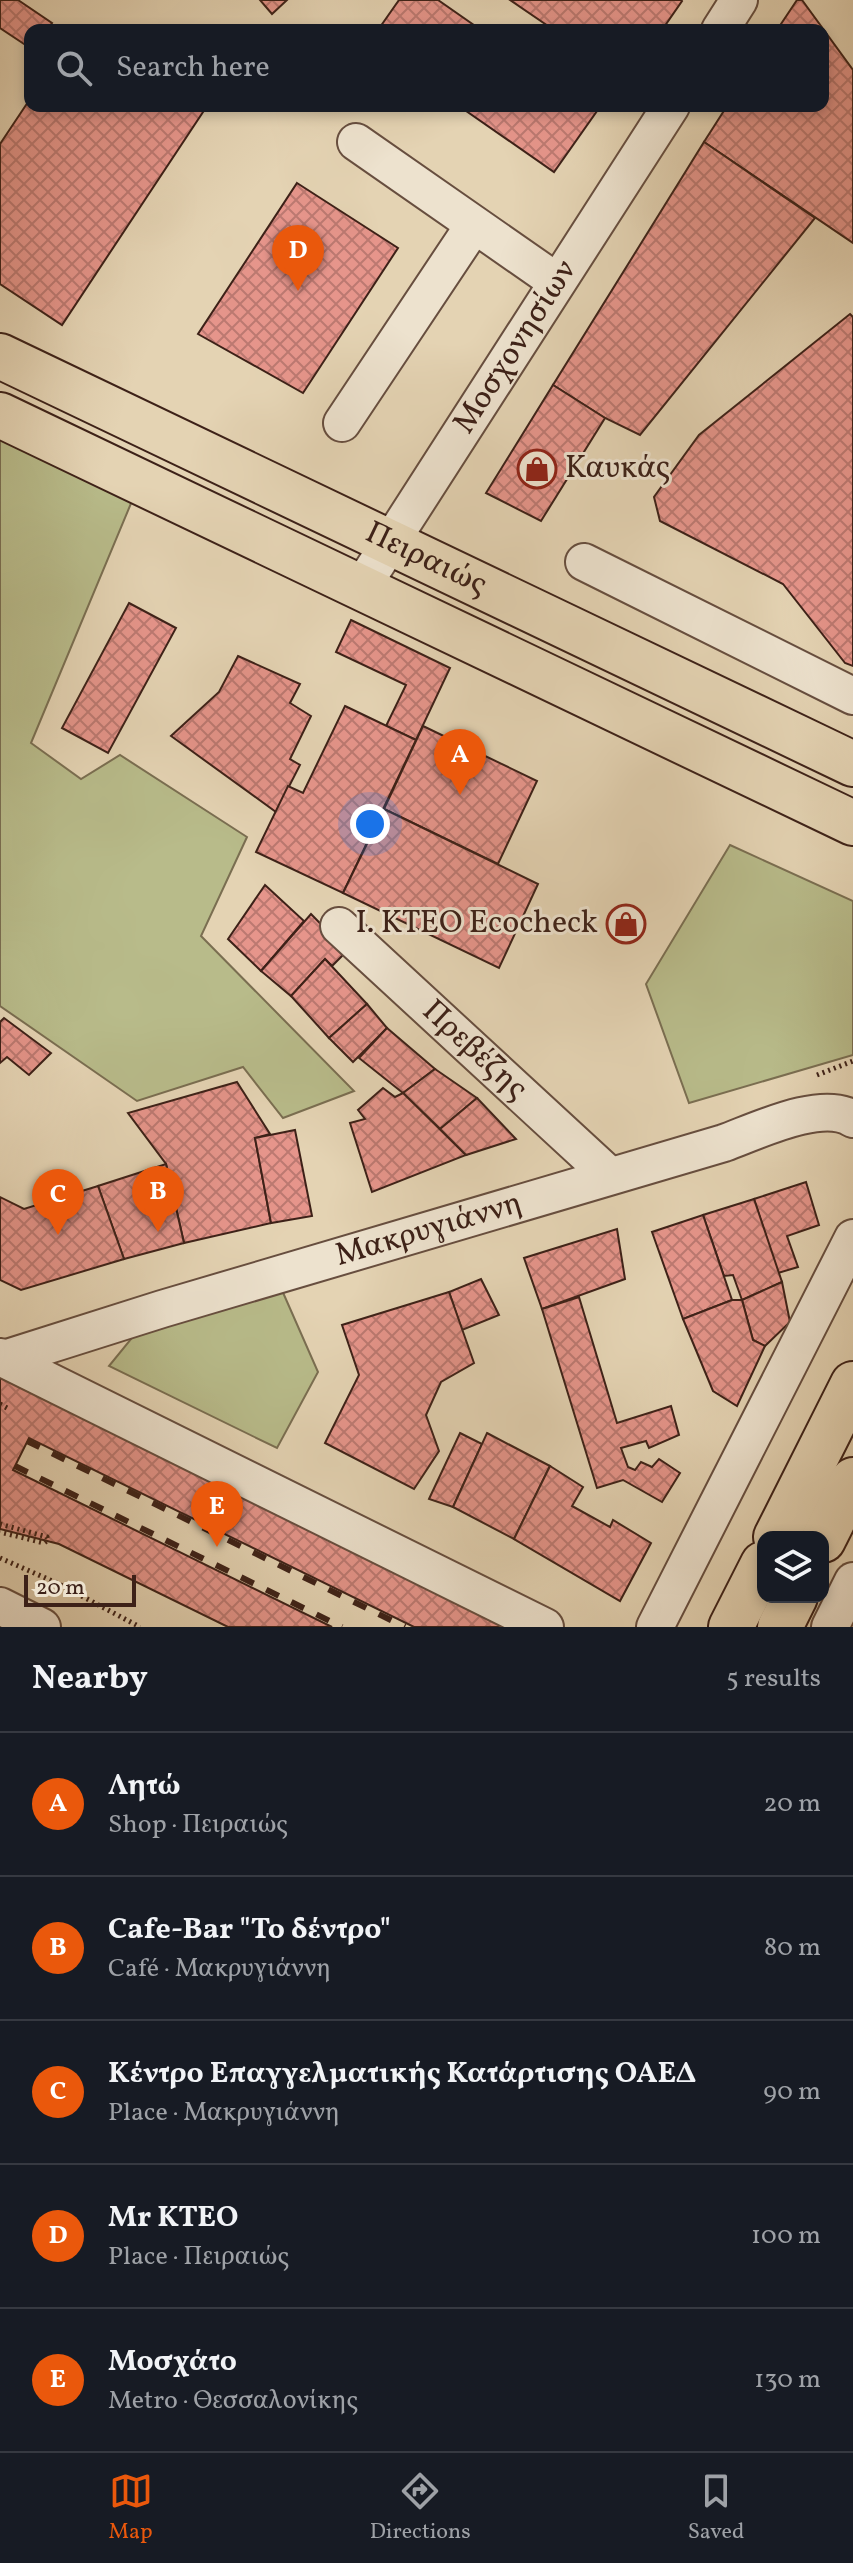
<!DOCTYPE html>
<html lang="en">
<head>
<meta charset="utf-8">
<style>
	body { margin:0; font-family:Vollkorn,serif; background:#242831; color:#f1f3f6 }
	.controls { position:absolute; right:24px; bottom:24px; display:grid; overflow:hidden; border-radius:16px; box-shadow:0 4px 12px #0003 }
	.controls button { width:72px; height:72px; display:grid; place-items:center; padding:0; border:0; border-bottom:2px solid #363941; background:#171b24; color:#f1f3f6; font:40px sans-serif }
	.scale { position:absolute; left:24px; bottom:20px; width:112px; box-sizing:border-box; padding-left:8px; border:4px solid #3d2118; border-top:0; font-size:22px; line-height:28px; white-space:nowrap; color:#3d2118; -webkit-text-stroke:6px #ede2ce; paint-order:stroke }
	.you { position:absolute; left:370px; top:824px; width:28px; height:28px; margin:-20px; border:6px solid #fff; border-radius:50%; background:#1a73e8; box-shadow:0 0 0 12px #1a73e833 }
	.badge { display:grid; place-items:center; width:52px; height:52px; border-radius:50%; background:#ea580c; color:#fff; font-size:26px; font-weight:700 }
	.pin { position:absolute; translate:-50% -66px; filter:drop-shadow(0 2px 4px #0008) }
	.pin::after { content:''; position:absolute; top:42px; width:28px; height:24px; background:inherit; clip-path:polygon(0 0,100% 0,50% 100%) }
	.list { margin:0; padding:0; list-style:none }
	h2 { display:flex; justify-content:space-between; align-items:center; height:104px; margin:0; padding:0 32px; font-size:34px }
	h2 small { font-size:26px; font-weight:400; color:#9ea1a6 }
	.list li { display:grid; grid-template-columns:52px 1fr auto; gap:24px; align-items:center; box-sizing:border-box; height:144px; padding:0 32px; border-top:2px solid #363941 }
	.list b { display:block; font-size:30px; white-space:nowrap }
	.list p { margin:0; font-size:26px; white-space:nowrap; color:#9ea1a6 }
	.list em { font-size:26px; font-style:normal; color:#9ea1a6 }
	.icon { flex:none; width:44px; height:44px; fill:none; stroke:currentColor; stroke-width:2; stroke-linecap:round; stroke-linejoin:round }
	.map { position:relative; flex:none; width:853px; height:1627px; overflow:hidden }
	.search { position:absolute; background:#171b24; box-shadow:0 4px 12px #0003; left:24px; right:24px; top:24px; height:88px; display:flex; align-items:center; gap:20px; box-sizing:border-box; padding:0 28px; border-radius:16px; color:#9ea1a6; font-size:30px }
	.sheet { height:824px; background:#171b24 }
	nav { display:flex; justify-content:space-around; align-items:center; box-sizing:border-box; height:112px; border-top:2px solid #363941; background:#171b24; font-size:22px; color:#9ea1a6 }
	nav a { display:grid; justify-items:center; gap:4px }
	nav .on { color:#ea580c }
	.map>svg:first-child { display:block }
	.green { fill:#b8bb8a; stroke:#7a6e51; stroke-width:2 }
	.building { fill:url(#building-cross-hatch); stroke:#3d2118; stroke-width:2 }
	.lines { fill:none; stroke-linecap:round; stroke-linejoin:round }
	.minor-casing { stroke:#674e3f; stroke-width:40 }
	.major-casing { stroke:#3d2118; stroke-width:48 }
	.path { stroke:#3d2118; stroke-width:5; stroke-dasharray:2 4; stroke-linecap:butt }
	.minor { stroke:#ede2ce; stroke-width:36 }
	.major { stroke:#e4d3b3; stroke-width:44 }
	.rail { stroke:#3d2118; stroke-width:6; stroke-dasharray:14 14; stroke-linecap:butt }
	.labels { text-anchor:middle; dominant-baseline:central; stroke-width:6; stroke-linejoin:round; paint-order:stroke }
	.street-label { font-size:32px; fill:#3d2118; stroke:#ede2ce }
	.poi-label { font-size:32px; fill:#3d2118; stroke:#ede2ce; text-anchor:start }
</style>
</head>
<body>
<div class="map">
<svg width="853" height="1627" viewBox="0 0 853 1627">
	<defs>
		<pattern id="building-cross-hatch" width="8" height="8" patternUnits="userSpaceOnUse" patternTransform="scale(2)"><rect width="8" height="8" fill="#e6958b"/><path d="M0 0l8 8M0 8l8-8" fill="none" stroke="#bc7971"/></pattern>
	</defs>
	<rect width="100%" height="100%" fill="#e4d3b3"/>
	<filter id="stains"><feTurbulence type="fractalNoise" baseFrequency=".0025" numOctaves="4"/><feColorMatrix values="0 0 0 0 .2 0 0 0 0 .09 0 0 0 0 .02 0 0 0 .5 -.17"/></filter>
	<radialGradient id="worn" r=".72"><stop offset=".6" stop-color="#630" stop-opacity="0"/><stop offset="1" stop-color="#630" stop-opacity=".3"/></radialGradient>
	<g class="green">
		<path d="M0,440L132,501L31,743L81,779L120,755L247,837L201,936L354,1091L283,1118L243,1067L137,1101L0,1006Z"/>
		<path d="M730,845L853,901V1055L689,1103L646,984Z"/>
		<path d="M281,1288L318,1372L277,1448L109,1366L135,1334Z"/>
	</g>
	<g class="building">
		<path d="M0,0H18L52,23L47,30H30V48L0,28Z"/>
		<path d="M260,0H287L272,14Z"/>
		<path d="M399,0H438L481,30H378Z"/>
		<path d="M510,0H681L682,1L662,30H554Z"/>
		<path d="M797,0H802L853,70V243L704,142L727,106H823V30H777Z"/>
		<path d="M30,99V106H207L62,325L0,284V144Z"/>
		<path d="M459,106H589L597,111L554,172Z"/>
		<path d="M704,142L815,218L640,435L605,418L553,385Z"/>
		<path d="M297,183L398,248L303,393L198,334Z"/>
		<path d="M850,314L853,317V666L845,663L783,584L660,521L654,497L699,435Z"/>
		<path d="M553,385L605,418L541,521L486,493Z"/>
		<path d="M129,603L176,628L108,753L62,728Z"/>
		<path d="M351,620L450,668L416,740L386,726L406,685L336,652Z"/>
		<path d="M238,656L300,684L290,703L311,716L290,759L300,765L276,812L171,736L219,692Z"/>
		<path d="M345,706L416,740L343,893L256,852L288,786L303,793Z"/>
		<path d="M423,726L537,781L498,864L384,809Z"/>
		<path d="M384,809L538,884L499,968L343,893Z"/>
		<path d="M265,885L304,921L261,971L228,939Z"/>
		<path d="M311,914L347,951L332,966L325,959L291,996L261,971Z"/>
		<path d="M325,959L367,1004L329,1038L291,996Z"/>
		<path d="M367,1004L387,1028L353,1062L329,1038Z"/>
		<path d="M4,1018L51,1053L29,1075L7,1057L0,1063V1022Z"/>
		<path d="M387,1028L435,1069L403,1093L359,1058Z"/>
		<path d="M435,1069L477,1098L440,1129L403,1093Z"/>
		<path d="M237,1082L270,1134L255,1138L271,1223L184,1243L166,1164L128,1113Z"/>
		<path d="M383,1088L395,1097L403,1093L466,1155L372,1192L350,1123L365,1119L358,1110Z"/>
		<path d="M477,1098L516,1139L466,1155L440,1129Z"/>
		<path d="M295,1130L312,1216L271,1223L255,1138Z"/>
		<path d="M166,1164L184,1243L124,1259L98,1186Z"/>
		<path d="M806,1182L819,1225L787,1236L798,1267L778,1273L754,1199Z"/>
		<path d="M98,1186L124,1259L21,1290L0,1280V1197L24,1209Z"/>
		<path d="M754,1199L782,1282L742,1300L733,1275L724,1276L703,1215Z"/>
		<path d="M703,1215L732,1300L683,1319L652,1232Z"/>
		<path d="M617,1229L625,1279L542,1309L524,1258Z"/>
		<path d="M481,1279L499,1315L462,1330L449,1292Z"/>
		<path d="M782,1282L790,1322L765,1346L753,1340L742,1300Z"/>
		<path d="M449,1292L474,1363L441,1382L426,1415L439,1451L414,1489L325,1443L359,1375L342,1325Z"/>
		<path d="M579,1297L617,1423L671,1406L679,1435L649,1448L646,1441L621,1448L628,1467L635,1470L641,1462L652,1467L659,1459L680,1473L662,1502L623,1480L597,1488L542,1309Z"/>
		<path d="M732,1300H742L753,1340L765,1346L737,1406L713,1391L683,1319Z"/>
		<path d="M0,1359L517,1627H414L29,1438L13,1470L332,1627H228L59,1544L0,1529Z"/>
		<path d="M460,1433L482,1444L453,1507L429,1499Z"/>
		<path d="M487,1433L550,1466L514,1539L453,1507Z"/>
		<path d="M550,1466L583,1487L572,1506L610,1527L613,1520L651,1543L620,1601L514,1539Z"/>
	</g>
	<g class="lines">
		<defs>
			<g id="minor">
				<path d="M720,30L739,0"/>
				<path d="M356,142L557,282"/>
				<path d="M342,423L474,225"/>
				<path d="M584,562L853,696"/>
				<path id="s1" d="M361,588L671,106"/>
				<path id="s2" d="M339,926L610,1176"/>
				<path d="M0,1357L545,1627"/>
				<path id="s3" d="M4,1359L162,1309L724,1143C757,1131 822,1099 853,1119"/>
				<path d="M0,1606L42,1627"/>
				<path d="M655,1627L853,1238"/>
				<path d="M830,1627L853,1581"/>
			</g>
			<g id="major">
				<path id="s4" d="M0,356L853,764"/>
				<path d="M0,415L853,823"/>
				<path d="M776,1537L853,1384"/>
				<path d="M823,1540L853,1480"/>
				<path d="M731,1627L763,1564"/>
				<path d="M780,1627L795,1597"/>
			</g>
		</defs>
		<use href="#minor" class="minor-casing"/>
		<use href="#major" class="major-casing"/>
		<g class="path">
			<path d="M817,1075L853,1061"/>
			<path d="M0,1404L7,1408"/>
			<path d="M0,1524L47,1537L48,1540L44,1543L0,1532"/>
			<path d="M0,1558L57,1583L140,1627"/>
		</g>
		<use href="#minor" class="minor"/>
		<use href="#major" class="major"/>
		<g class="rail">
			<path d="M27,1441L405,1627"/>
			<path d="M15,1466L342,1627"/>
		</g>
	</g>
	<defs>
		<symbol id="shop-ring" viewBox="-11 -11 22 22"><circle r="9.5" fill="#ede2ce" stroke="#8f2418" stroke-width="1.5"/><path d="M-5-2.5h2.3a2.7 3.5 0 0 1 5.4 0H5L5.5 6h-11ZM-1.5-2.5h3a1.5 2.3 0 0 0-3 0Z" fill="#8f2418"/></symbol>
	</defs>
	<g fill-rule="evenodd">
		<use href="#shop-ring" x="515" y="447" width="44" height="44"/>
		<use href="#shop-ring" x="604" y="902" width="44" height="44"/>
	</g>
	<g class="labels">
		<g class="street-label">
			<text stroke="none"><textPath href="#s1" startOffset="286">Μοσχονησίων</textPath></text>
			<text stroke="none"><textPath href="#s4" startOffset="472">Πειραιώς</textPath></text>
			<text stroke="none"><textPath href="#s2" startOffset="184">Πρεβέζης</textPath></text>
			<text stroke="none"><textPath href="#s3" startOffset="444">Μακρυγιάννη</textPath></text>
		</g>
		<g class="poi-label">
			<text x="565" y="469">Καυκάς</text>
			<text x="598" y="924" text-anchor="end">Ι. ΚΤΕΟ Ecocheck</text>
		</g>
	</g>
	<rect width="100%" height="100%" filter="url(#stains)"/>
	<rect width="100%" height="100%" fill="url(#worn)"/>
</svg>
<div class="controls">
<button><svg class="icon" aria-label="layers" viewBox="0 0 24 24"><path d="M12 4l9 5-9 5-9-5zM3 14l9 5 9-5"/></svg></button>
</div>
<div class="scale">20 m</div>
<div class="you"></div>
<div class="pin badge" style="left:460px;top:795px">A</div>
<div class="pin badge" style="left:158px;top:1232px">B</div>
<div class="pin badge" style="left:58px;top:1235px">C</div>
<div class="pin badge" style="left:298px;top:291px">D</div>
<div class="pin badge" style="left:217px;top:1547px">E</div>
<div class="search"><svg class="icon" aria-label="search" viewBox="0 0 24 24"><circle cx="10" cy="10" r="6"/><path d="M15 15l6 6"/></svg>Search here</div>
</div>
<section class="sheet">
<h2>Nearby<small>5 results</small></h2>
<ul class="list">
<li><span class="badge">A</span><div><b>Λητώ</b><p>Shop · Πειραιώς</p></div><em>20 m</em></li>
<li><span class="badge">B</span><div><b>Cafe-Bar &quot;Το δέντρο&quot;</b><p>Café · Μακρυγιάννη</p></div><em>80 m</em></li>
<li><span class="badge">C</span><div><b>Κέντρο Επαγγελματικής Κατάρτισης ΟΑΕΔ</b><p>Place · Μακρυγιάννη</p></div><em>90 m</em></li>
<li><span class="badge">D</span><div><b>Mr KTEO</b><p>Place · Πειραιώς</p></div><em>100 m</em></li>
<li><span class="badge">E</span><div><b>Μοσχάτο</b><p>Metro · Θεσσαλονίκης</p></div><em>130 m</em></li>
</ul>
</section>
<nav>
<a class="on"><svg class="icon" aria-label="map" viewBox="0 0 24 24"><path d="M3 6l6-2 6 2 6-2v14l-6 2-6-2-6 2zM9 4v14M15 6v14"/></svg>Map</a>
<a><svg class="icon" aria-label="directions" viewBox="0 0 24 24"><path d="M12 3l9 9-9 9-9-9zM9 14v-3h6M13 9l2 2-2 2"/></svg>Directions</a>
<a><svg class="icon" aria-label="saved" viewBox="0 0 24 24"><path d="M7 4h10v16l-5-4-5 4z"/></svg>Saved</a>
</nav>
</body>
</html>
